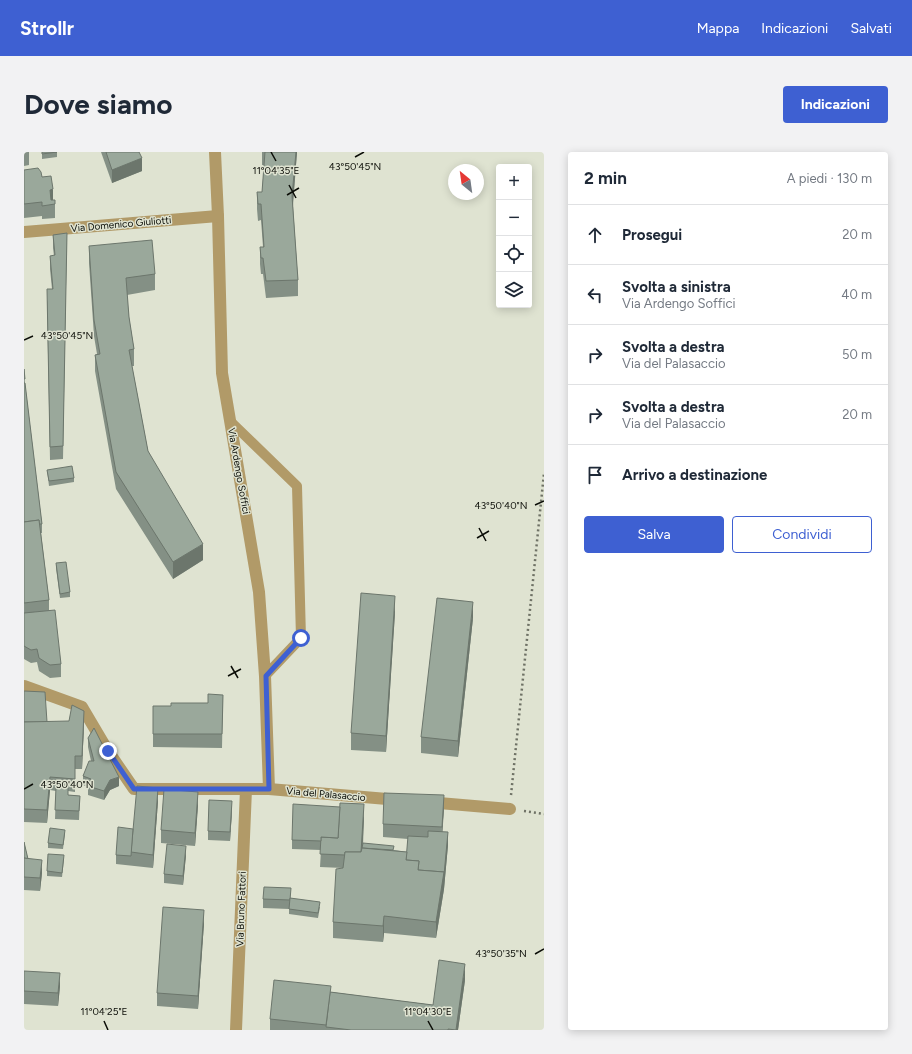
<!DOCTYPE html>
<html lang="it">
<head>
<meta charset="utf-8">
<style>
	body { margin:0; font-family:Figtree,sans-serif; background:#f2f2f3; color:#1f2937 }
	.controls { position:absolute; right:12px; top:12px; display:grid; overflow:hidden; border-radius:4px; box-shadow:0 2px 10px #0003 }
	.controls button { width:36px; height:36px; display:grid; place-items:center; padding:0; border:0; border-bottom:1px solid #e0e1e3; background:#fff; color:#1f2937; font:20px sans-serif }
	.compass { position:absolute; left:424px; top:12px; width:36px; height:36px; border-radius:50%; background:#fff; box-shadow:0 2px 10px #0003; rotate:331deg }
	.stop { position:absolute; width:12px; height:12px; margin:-9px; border:3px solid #3e60d2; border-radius:50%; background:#fff }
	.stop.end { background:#3e60d2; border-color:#fff; box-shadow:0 1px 4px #0008 }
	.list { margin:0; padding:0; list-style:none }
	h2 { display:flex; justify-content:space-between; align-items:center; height:52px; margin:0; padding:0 16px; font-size:17px }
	h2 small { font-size:13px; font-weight:400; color:#747a83 }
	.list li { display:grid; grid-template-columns:26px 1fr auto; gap:12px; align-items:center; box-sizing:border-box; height:60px; padding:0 16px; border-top:1px solid #e0e1e3 }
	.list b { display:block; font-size:15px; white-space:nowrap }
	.list p { margin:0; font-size:13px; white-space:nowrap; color:#747a83 }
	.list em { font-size:13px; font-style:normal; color:#747a83 }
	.actions { display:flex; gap:8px; padding:12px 16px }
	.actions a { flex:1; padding:9px 0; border:1px solid #3e60d2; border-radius:4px; text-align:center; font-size:14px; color:#3e60d2 }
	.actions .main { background:#3e60d2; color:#fff }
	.icon { flex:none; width:22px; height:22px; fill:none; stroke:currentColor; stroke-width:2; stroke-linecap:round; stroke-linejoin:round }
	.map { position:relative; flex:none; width:520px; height:878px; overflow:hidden; border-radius:4px }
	header { display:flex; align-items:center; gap:24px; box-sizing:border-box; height:56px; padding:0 20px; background:#3e60d2; color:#fff }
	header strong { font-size:19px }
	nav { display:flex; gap:22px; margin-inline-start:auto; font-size:14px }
	.intro { display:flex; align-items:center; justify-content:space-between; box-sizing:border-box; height:96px; padding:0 24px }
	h1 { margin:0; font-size:28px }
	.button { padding:10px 18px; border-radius:4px; background:#3e60d2; color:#fff; font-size:14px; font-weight:700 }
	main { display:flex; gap:24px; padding:0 24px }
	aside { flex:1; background:#fff; border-radius:4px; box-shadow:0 2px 10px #0003 }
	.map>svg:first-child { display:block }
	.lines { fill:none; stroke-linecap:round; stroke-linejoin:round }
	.path { stroke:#6e7165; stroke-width:2.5; stroke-dasharray:2 3; stroke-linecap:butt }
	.lane { stroke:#b19a68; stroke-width:10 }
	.street { stroke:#b19a68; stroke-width:12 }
	.wall { fill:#849085 }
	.shaded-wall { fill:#6c766c }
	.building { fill:#9aa89b; stroke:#6c766c }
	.route { stroke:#3e60d2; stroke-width:5 }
	.ticks { fill:none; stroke:#0b0d07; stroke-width:1.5 }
	.labels { text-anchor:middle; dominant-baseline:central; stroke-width:3; stroke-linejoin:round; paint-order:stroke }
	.street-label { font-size:10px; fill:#0b0d07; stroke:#dfe3d1 }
	.ticks-label { font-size:10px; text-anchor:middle; fill:#0b0d07; stroke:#dfe3d1; stroke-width:3; stroke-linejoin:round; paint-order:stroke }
</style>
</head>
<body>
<header>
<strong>Strollr</strong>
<nav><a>Mappa</a><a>Indicazioni</a><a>Salvati</a></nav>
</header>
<div class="intro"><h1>Dove siamo</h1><a class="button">Indicazioni</a></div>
<main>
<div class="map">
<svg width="520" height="878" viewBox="0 0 520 878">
	<rect width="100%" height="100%" fill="#dfe3d1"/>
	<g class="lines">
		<g class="path">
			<path d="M487,643L520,321"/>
			<path d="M500,659L520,662"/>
		</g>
		<path class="lane" d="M206,269L273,334L277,486L241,524"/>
		<g class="street">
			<path d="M191,0L194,64L198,221L235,440L241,524L245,637"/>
			<path d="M0,80L194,64"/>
			<path d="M0,534L58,555L84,599L110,637H245L375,648"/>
			<path d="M403,650L486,657"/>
			<path d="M212,878L222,637"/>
		</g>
	</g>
	<g class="wall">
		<path d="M0,0H5V13L0,14Z"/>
		<path d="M18,0H33V5L18,7Z"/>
		<path d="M77,0H115L118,19L88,31Z"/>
		<path d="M238,0H273L269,54L274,128V144L242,146L239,122H237L236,112V95H239L237,68L234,69L233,57V40H238L240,13H238Z"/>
		<path d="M0,18L18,25L31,52V66L18,67V64L0,66Z"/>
		<path d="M43,81L39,307L26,308L23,150L28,137L26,117V104H30L29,96V83Z"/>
		<path d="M65,94L131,122V138L103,143L105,165L110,197V214H108L124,299L179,408L149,427L92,337L71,219V203L73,202L70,184L65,111Z"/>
		<path d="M0,217L1,231L18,372V381H17L25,448V459L37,512V525L26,526L15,519L13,510L7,511L0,507Z"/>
		<path d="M23,318L50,326V330L25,334Z"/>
		<path d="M32,411L46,440V445L36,446L32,416Z"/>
		<path d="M371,460L362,600L327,598V581Z"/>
		<path d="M449,466L434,605L397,601V585Z"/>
		<path d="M0,539L23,570L60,572L58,617H51V640L44,639V643L56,644L55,668L31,667L32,639L26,638L23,671L0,670Z"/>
		<path d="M199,543L198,596L129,595V554H147L184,551Z"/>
		<path d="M64,586L95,634L86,638L80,648L64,643V635L59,633V624L67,609L64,595Z"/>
		<path d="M134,649L129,716L92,712V703L109,677Z"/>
		<path d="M174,653L171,694L137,691V678Z"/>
		<path d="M420,656L418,680L424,693L420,737L412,786L360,781L359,790L309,786V770L319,716L296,715L297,698L268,697V688L340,665L339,694L370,698L383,700L384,687L359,685V672Z"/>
		<path d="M208,658L206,689L184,688V679Z"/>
		<path d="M41,682L39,697L24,696V691Z"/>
		<path d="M0,690L4,707L18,721L16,739L0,738Z"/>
		<path d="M162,703L159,733L140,731V722Z"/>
		<path d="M40,707L38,725L23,724V719Z"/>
		<path d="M266,746L296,755L294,766L265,762V757L239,756V747Z"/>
		<path d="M180,771L174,857L133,854V841Z"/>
		<path d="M0,819L36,834L34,854L0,852Z"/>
		<path d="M441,828L434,878H246V867L307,840L409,853Z"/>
	</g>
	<g class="shaded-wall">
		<path d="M272,0H273L268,61V44Z"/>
		<path d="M118,6V19L88,31V18Z"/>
		<path d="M29,37V50L26,51V38Z"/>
		<path d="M179,392V408L149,427V410Z"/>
		<path d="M371,444V460L362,600V584Z"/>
		<path d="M449,450V466L434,605V589Z"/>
		<path d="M60,559V572L58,617V604Z"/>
		<path d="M26,625V638L23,671V658Z"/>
		<path d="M95,625V634L86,638L80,648V639L86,628Z"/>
		<path d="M134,636V649L129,716V703Z"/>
		<path d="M174,640V653L171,694V681Z"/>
		<path d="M420,643V656L418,688V675Z"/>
		<path d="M208,649V658L206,689V680Z"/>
		<path d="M340,652V665L338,703L337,704Z"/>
		<path d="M424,680V693L420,737L412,786V770Z"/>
		<path d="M162,694V703L159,733V724Z"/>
		<path d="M18,708V721L16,739V726Z"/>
		<path d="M180,758V771L174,857V844Z"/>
		<path d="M360,764V781L359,790V774Z"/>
		<path d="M441,812V828L434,878H432Z"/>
		<path d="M36,821V834L34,854V841Z"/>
	</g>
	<g class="building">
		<path d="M18,0H33L18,2Z"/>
		<path d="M82,0H115L118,6L88,18Z"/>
		<path d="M241,0H272L268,44L274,128L242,129L239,106H237L236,95H240L237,52H234L233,40H238Z"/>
		<path d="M14,16L17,20L18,25L27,24L29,37L26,38L27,48H31V52L18,54V50L0,52V18Z"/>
		<path d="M43,81L39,294L26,295L23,137H29L26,104L31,103L29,83Z"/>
		<path d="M128,88L131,122L102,126L105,165L110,197L105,198L124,299L179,392L149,410L92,320L71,203L76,202L70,168L65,94Z"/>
		<path d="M0,217L1,227H0Z"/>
		<path d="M0,231H1L18,372H15V368L0,370Z"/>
		<path d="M48,314L50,326L25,329L23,318Z"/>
		<path d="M15,368L25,448L0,451V370Z"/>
		<path d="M42,410L46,440L36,442L32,411Z"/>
		<path d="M337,441L371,444L362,584L327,581Z"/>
		<path d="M413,446L449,450L434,589L397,585Z"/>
		<path d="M31,458L37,512L26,513L15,506L13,497L7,498L0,494V461Z"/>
		<path d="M0,539L21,540L23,570H0Z"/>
		<path d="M184,542L199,543L198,582H129V554H147V551H184Z"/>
		<path d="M48,553L60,559L58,604H51V627L26,625L23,658L0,657V570L45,569Z"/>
		<path d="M70,576L95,625L86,628L80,639L64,634L67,627L59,624L65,609H70L64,586Z"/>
		<path d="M113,634L134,636L129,703L107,700Z"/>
		<path d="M32,635L44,636V643L56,644L55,659L31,658Z"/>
		<path d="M140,637L174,640L171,681L137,678Z"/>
		<path d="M360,641L420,643L418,675L359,672Z"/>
		<path d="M185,648L208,649L206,680L184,679Z"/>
		<path d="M316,651L340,652L337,700H321V703L296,702L297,685L314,686Z"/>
		<path d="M269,652L316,655L314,686L297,685V689L268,688Z"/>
		<path d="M94,675L109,677L107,704L92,703Z"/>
		<path d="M26,676L41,678L39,693L24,691Z"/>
		<path d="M404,679L424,680L420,723V720L394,718L395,709L382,708L384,684L404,685Z"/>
		<path d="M0,690L4,707L0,706Z"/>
		<path d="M339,691L370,694L369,698L338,696Z"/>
		<path d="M143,692L162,694L159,724L140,722Z"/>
		<path d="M338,696L383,700L382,708L395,709L394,718L420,720L412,770L360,764L359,774L309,770L312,717L319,716L321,700H337Z"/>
		<path d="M24,702L40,703L38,721L23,719Z"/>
		<path d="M0,706L18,708L16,726L0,725Z"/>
		<path d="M240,735L267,736L266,748L239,747Z"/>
		<path d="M266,746L296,750L294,761L265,757Z"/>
		<path d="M139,755L180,758L174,844L133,841Z"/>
		<path d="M415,808L441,812L432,878L424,877V878H327L302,875L306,840L409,853Z"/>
		<path d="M0,819L36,821L34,841L0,839Z"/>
		<path d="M250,828L307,834L302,873L246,867Z"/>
	</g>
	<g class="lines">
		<path class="route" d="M84,599L110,637H245L242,524L277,486"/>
	</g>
	<path class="ticks" d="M247,0L252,9M331,5L340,0M265,33L272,46M263,43L275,36M0,188L9,184M511,353L520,349M455,376L462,389M453,386L465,379M207,514L214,526M204,524L217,517M0,637L9,632M511,802L520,797M80,869L84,878M404,869L409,878"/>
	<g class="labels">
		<g class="street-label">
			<text transform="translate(97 72) rotate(-5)">Via Domenico Giuliotti</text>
			<text transform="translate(215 319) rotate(80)">Via Ardengo Soffici</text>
			<text transform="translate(302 642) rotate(5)">Via del Palasaccio</text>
			<text transform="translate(217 757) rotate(-88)">Via Bruno Fattori</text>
		</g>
	</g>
	<g class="ticks-label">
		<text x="331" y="18">43°50'45"N</text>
		<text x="252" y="22">11°04'35"E</text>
		<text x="43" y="187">43°50'45"N</text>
		<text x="477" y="357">43°50'40"N</text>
		<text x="43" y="636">43°50'40"N</text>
		<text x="477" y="805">43°50'35"N</text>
		<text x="80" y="863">11°04'25"E</text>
		<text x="404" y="863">11°04'30"E</text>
	</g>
</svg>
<div class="controls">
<button>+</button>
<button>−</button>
<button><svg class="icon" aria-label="locate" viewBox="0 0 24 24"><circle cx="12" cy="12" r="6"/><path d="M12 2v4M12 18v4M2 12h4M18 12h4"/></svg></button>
<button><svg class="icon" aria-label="layers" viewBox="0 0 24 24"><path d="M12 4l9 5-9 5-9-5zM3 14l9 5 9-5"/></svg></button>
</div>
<svg class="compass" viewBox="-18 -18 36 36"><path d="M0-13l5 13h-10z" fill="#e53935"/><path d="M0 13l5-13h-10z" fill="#747a83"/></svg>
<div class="stop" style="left:277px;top:486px"></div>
<div class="stop end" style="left:84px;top:599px"></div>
</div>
<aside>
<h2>2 min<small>A piedi · 130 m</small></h2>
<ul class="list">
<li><svg class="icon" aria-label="ahead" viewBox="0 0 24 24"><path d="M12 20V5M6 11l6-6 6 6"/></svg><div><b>Prosegui</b></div><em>20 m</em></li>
<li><svg class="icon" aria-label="left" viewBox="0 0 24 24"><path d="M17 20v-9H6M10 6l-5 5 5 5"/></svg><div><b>Svolta a sinistra</b><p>Via Ardengo Soffici</p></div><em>40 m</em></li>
<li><svg class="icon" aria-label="right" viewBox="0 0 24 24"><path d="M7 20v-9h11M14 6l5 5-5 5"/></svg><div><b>Svolta a destra</b><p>Via del Palasaccio</p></div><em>50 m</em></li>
<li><svg class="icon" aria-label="right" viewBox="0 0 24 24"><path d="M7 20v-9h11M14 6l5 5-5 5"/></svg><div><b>Svolta a destra</b><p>Via del Palasaccio</p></div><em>20 m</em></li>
<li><svg class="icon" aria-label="arrive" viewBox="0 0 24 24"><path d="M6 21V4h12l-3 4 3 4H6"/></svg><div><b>Arrivo a destinazione</b></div></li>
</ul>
<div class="actions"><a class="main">Salva</a><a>Condividi</a></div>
</aside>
</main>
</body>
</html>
